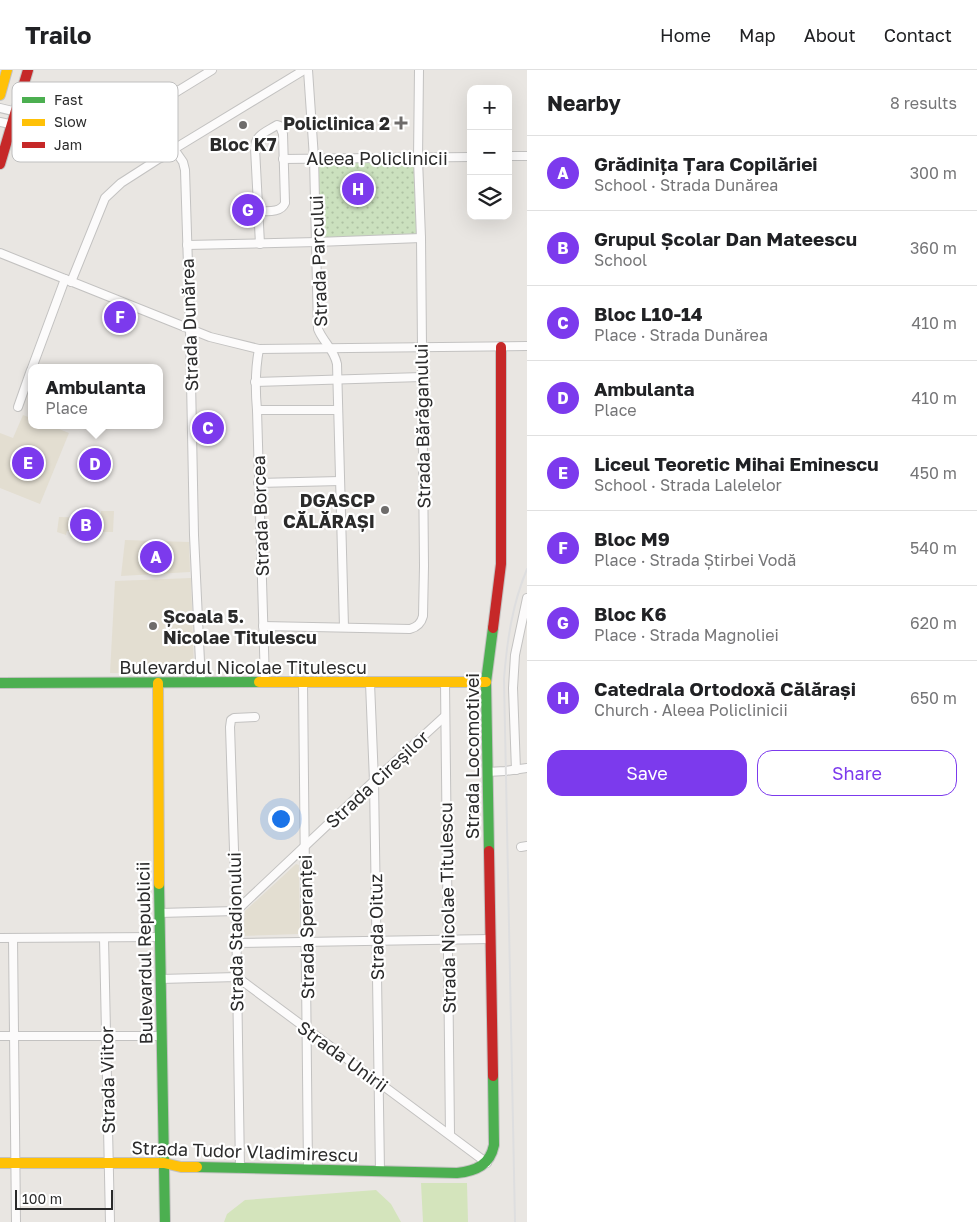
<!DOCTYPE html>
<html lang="en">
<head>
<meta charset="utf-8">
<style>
	body { margin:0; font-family:"Golos Text",sans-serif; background:#f2f2f2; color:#202124 }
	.controls { position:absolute; right:15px; top:15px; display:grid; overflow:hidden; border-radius:10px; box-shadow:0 5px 20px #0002 }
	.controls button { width:45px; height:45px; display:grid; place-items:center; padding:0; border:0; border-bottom:1px solid #e0e0e0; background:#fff; color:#202124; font:25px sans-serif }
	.scale { position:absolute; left:15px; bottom:12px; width:98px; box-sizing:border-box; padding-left:5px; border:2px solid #2b2b2b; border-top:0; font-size:14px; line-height:18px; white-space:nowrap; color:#2b2b2b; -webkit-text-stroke:4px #fff; paint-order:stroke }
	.you { position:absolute; left:280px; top:748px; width:18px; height:18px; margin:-12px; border:4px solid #fff; border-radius:50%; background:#1a73e8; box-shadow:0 0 0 8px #1a73e833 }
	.badge { display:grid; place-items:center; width:32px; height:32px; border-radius:50%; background:#7c3aed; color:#fff; font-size:16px; font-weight:700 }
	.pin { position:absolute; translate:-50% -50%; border:2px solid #fff; box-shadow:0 1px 5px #0006 }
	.popup { position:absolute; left:28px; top:294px; width:135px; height:65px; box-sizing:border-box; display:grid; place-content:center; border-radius:10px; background:#fff; filter:drop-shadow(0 1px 4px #0005); font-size:16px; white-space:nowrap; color:#757577 }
	.popup b { font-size:19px; color:#202124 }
	.popup::after { content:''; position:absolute; left:50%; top:100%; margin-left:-10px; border:10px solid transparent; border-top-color:#fff }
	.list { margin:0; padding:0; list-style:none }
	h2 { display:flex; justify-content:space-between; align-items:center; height:65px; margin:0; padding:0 20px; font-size:21px }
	h2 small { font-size:16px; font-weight:400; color:#757577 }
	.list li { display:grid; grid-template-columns:32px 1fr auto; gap:15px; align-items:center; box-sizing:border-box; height:75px; padding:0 20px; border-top:1px solid #e0e0e0 }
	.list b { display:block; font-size:19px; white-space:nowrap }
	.list p { margin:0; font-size:16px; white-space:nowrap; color:#757577 }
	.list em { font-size:16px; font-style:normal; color:#757577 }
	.actions { display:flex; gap:10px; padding:15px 20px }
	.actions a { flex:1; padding:11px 0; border:1px solid #7c3aed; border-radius:15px; text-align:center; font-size:18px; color:#7c3aed }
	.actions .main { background:#7c3aed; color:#fff }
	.icon { flex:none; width:28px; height:28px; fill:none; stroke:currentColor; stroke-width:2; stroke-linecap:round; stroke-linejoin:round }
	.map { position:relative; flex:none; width:527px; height:1152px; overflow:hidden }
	header { display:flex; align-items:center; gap:30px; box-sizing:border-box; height:70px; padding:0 25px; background:#fff; border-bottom:1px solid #e0e0e0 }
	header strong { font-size:24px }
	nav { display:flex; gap:28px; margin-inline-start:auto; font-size:18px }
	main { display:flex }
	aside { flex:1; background:#fff }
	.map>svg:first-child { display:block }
	.education { fill:#e3ded1 }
	.park { fill:url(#park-dots) }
	.pitch { fill:#d4e4bc }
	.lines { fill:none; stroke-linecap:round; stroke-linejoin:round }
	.street-casing { stroke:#c3c2c1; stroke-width:10 }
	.fast-casing { stroke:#c3c2c1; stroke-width:12 }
	.slow-casing { stroke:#c3c2c1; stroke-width:12 }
	.jam-casing { stroke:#c3c2c1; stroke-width:12 }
	.street { stroke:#fcfbfb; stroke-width:8 }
	.fast { stroke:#4caf50; stroke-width:10 }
	.slow { stroke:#ffc107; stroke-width:10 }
	.jam { stroke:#c62828; stroke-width:10 }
	.rail { stroke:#dededf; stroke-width:2 }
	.poi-dot { fill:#6e6c6b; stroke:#fff; stroke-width:2 }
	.labels { text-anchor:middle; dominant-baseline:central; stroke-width:4.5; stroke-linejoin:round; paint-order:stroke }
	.poi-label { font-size:18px; font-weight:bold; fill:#2b2b2b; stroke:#fff; text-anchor:end }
	.street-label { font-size:18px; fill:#2b2b2b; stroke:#fff }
	.key { fill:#fff; stroke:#bfbfbf; stroke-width:1 }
	.key-label { font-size:14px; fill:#2b2b2b }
</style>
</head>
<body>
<header>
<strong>Trailo</strong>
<nav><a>Home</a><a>Map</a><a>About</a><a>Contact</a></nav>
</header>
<main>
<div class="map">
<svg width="527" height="1152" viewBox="0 0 527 1152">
	<defs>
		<pattern id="park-dots" width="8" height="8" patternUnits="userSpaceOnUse" patternTransform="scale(1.25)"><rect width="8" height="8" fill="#cbe1be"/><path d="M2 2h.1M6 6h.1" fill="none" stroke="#aec1a3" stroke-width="1.8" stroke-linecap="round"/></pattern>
	</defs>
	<rect width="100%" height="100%" fill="#e9e6e2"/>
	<g class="education">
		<path d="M23,345L31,348V355H49L69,363L40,434L0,418V363L13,368Z"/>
		<path d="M101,441H114L113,462L67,461L66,465L57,462L59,447L101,448Z"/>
		<path d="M125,470L189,472L190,502L121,506Z"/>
		<path d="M191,508L194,600L188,605L110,603L115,511Z"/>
		<path d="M296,794L299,795L300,864L243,866L245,841Z"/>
	</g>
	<path class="park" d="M314,88L418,89L421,168L317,172Z"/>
	<g class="pitch">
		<path d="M421,1113H467L468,1152H423Z"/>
		<path d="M376,1120L391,1134L401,1152H224L227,1144L245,1130Z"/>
	</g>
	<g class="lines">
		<defs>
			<g id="street">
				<path d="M308,0L314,88L318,259C323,272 334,279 337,294L344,557"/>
				<path d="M0,38L174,79L121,113L105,128L71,212"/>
				<path d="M0,52L161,88"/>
				<path d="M95,60L107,22L155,35L212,0"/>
				<path d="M508,86H527"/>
				<path d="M283,89L471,87"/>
				<path d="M259,141C267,141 281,143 285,133L283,64L280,56L277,55C266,62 255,65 255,78L260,174"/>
				<path d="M187,175L317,172L421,168"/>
				<path d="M0,183L210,267L259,279L527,276"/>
				<path d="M259,279C255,300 255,318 257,340L265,613"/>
				<path d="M32,298L65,209"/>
				<path d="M255,312L422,307"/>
				<path d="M18,337L31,300"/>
				<path d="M257,340H338"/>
				<path d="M258,413L340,411"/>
				<path d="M263,556L410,559C417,557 421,554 423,546L424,496L421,168L418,89L419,0"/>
				<path d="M201,613L194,465L190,259L185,100L183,92L174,79L304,0"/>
				<path d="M303,613L308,1100"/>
				<path d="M370,613L374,711L380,1102"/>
				<path d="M445,613L450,1064"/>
				<path d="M516,700L513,618L515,585L527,528"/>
				<path d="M487,702L505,701L527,698"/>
				<path d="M521,777L527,776"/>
				<path d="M159,843L236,841L374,711L444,647"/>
				<path d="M0,868L160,867"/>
				<path d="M13,868L16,1152"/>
				<path d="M104,868L110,1152"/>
				<path d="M236,873L491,869"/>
				<path d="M160,909L237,907L487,1093"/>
				<path d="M0,966H162"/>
				<path d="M240,1099L236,841L230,657L231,650L234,648L255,647"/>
			</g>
			<g id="fast">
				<path d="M0,613L259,612"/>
				<path d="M489,781L486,612L493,558"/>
				<path d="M159,814L165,1152"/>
				<path d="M197,1097L457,1103C476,1101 490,1095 494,1075L493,1006"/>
			</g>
			<g id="slow">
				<path d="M0,25L7,0"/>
				<path d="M259,612H486"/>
				<path d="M158,613L159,814"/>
				<path d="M0,1093H164L181,1097H197"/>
			</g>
			<g id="jam">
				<path d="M0,94L28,0"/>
				<path d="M493,558L501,494V277"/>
				<path d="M489,781L493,1006"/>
			</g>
		</defs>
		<use href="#street" class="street-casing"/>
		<use href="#fast" class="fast-casing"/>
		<use href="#slow" class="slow-casing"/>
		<use href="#jam" class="jam-casing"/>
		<use href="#street" class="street"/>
		<use href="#fast" class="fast"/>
		<use href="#slow" class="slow"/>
		<use href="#jam" class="jam"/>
		<path class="rail" d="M515,1152L504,609C507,571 512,535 527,499"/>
	</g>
	<g class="poi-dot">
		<path d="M398.5 45.5h5v5h5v5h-5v5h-5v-5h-5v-5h5z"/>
		<circle cx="243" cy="55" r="5"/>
		<circle cx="385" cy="440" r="5"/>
		<circle cx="153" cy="556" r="5"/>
	</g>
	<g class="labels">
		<g class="poi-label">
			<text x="390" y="53">Policlinica 2</text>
			<text x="243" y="74" text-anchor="middle">Bloc K7</text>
			<text x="375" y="430">DGASCP<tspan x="375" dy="21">CĂLĂRAȘI</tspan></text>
			<text x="163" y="546" text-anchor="start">Școala 5.<tspan x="163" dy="21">Nicolae Titulescu</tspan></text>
		</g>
		<g class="street-label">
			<text x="377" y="88">Aleea Policlinicii</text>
			<text transform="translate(318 191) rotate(-92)">Strada Parcului</text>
			<text transform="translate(189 255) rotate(-92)">Strada Dunărea</text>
			<text transform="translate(422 356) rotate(-91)">Strada Bărăganului</text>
			<text transform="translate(260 446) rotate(-92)">Strada Borcea</text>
			<text x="243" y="597">Bulevardul Nicolae Titulescu</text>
			<text transform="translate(472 686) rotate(-90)">Strada Locomotivei</text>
			<text transform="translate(377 709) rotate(-43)">Strada Cireșilor</text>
			<text transform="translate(447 838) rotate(-91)">Strada Nicolae Titulescu</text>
			<text transform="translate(306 857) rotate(-91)">Strada Speranței</text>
			<text transform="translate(376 857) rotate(-91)">Strada Oituz</text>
			<text transform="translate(235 862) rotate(-91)">Strada Stadionului</text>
			<text transform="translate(144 883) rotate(-91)">Bulevardul Republicii</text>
			<text transform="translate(343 986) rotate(36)">Strada Unirii</text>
			<text transform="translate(107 1010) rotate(-91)">Strada Viitor</text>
			<text transform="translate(245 1081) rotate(2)">Strada Tudor Vladimirescu</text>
		</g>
	</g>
	<rect x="12" y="12" width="166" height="80" rx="8" class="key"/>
	<rect x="22" y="27" width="23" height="6" fill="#4caf50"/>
	<rect x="22" y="49" width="23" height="7" fill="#ffc107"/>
	<rect x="22" y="72" width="23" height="6" fill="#c62828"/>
	<g class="key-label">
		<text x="54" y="35">Fast</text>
		<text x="54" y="57">Slow</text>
		<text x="54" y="80">Jam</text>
	</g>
</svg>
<div class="controls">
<button>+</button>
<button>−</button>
<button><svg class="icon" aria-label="layers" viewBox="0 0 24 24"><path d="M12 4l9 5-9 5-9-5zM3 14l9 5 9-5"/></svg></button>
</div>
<div class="scale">100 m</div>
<div class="you"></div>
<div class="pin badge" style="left:156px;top:487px">A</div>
<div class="pin badge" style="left:86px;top:455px">B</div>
<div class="pin badge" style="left:208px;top:358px">C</div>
<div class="pin badge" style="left:95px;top:394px">D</div>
<div class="popup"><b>Ambulanta</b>Place</div>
<div class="pin badge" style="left:28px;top:393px">E</div>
<div class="pin badge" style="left:120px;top:247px">F</div>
<div class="pin badge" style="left:248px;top:140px">G</div>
<div class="pin badge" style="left:358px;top:119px">H</div>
</div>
<aside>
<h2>Nearby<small>8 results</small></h2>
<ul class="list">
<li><span class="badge">A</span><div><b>Grădinița Țara Copilăriei</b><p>School · Strada Dunărea</p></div><em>300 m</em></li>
<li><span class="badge">B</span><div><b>Grupul Școlar Dan Mateescu</b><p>School</p></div><em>360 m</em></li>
<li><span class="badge">C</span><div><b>Bloc L10-14</b><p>Place · Strada Dunărea</p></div><em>410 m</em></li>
<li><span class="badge">D</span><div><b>Ambulanta</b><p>Place</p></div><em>410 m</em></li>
<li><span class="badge">E</span><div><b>Liceul Teoretic Mihai Eminescu</b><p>School · Strada Lalelelor</p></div><em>450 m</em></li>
<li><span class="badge">F</span><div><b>Bloc M9</b><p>Place · Strada Știrbei Vodă</p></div><em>540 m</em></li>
<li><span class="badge">G</span><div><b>Bloc K6</b><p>Place · Strada Magnoliei</p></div><em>620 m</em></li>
<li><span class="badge">H</span><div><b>Catedrala Ortodoxă Călărași</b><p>Church · Aleea Policlinicii</p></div><em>650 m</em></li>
</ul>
<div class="actions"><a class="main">Save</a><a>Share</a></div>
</aside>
</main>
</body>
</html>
